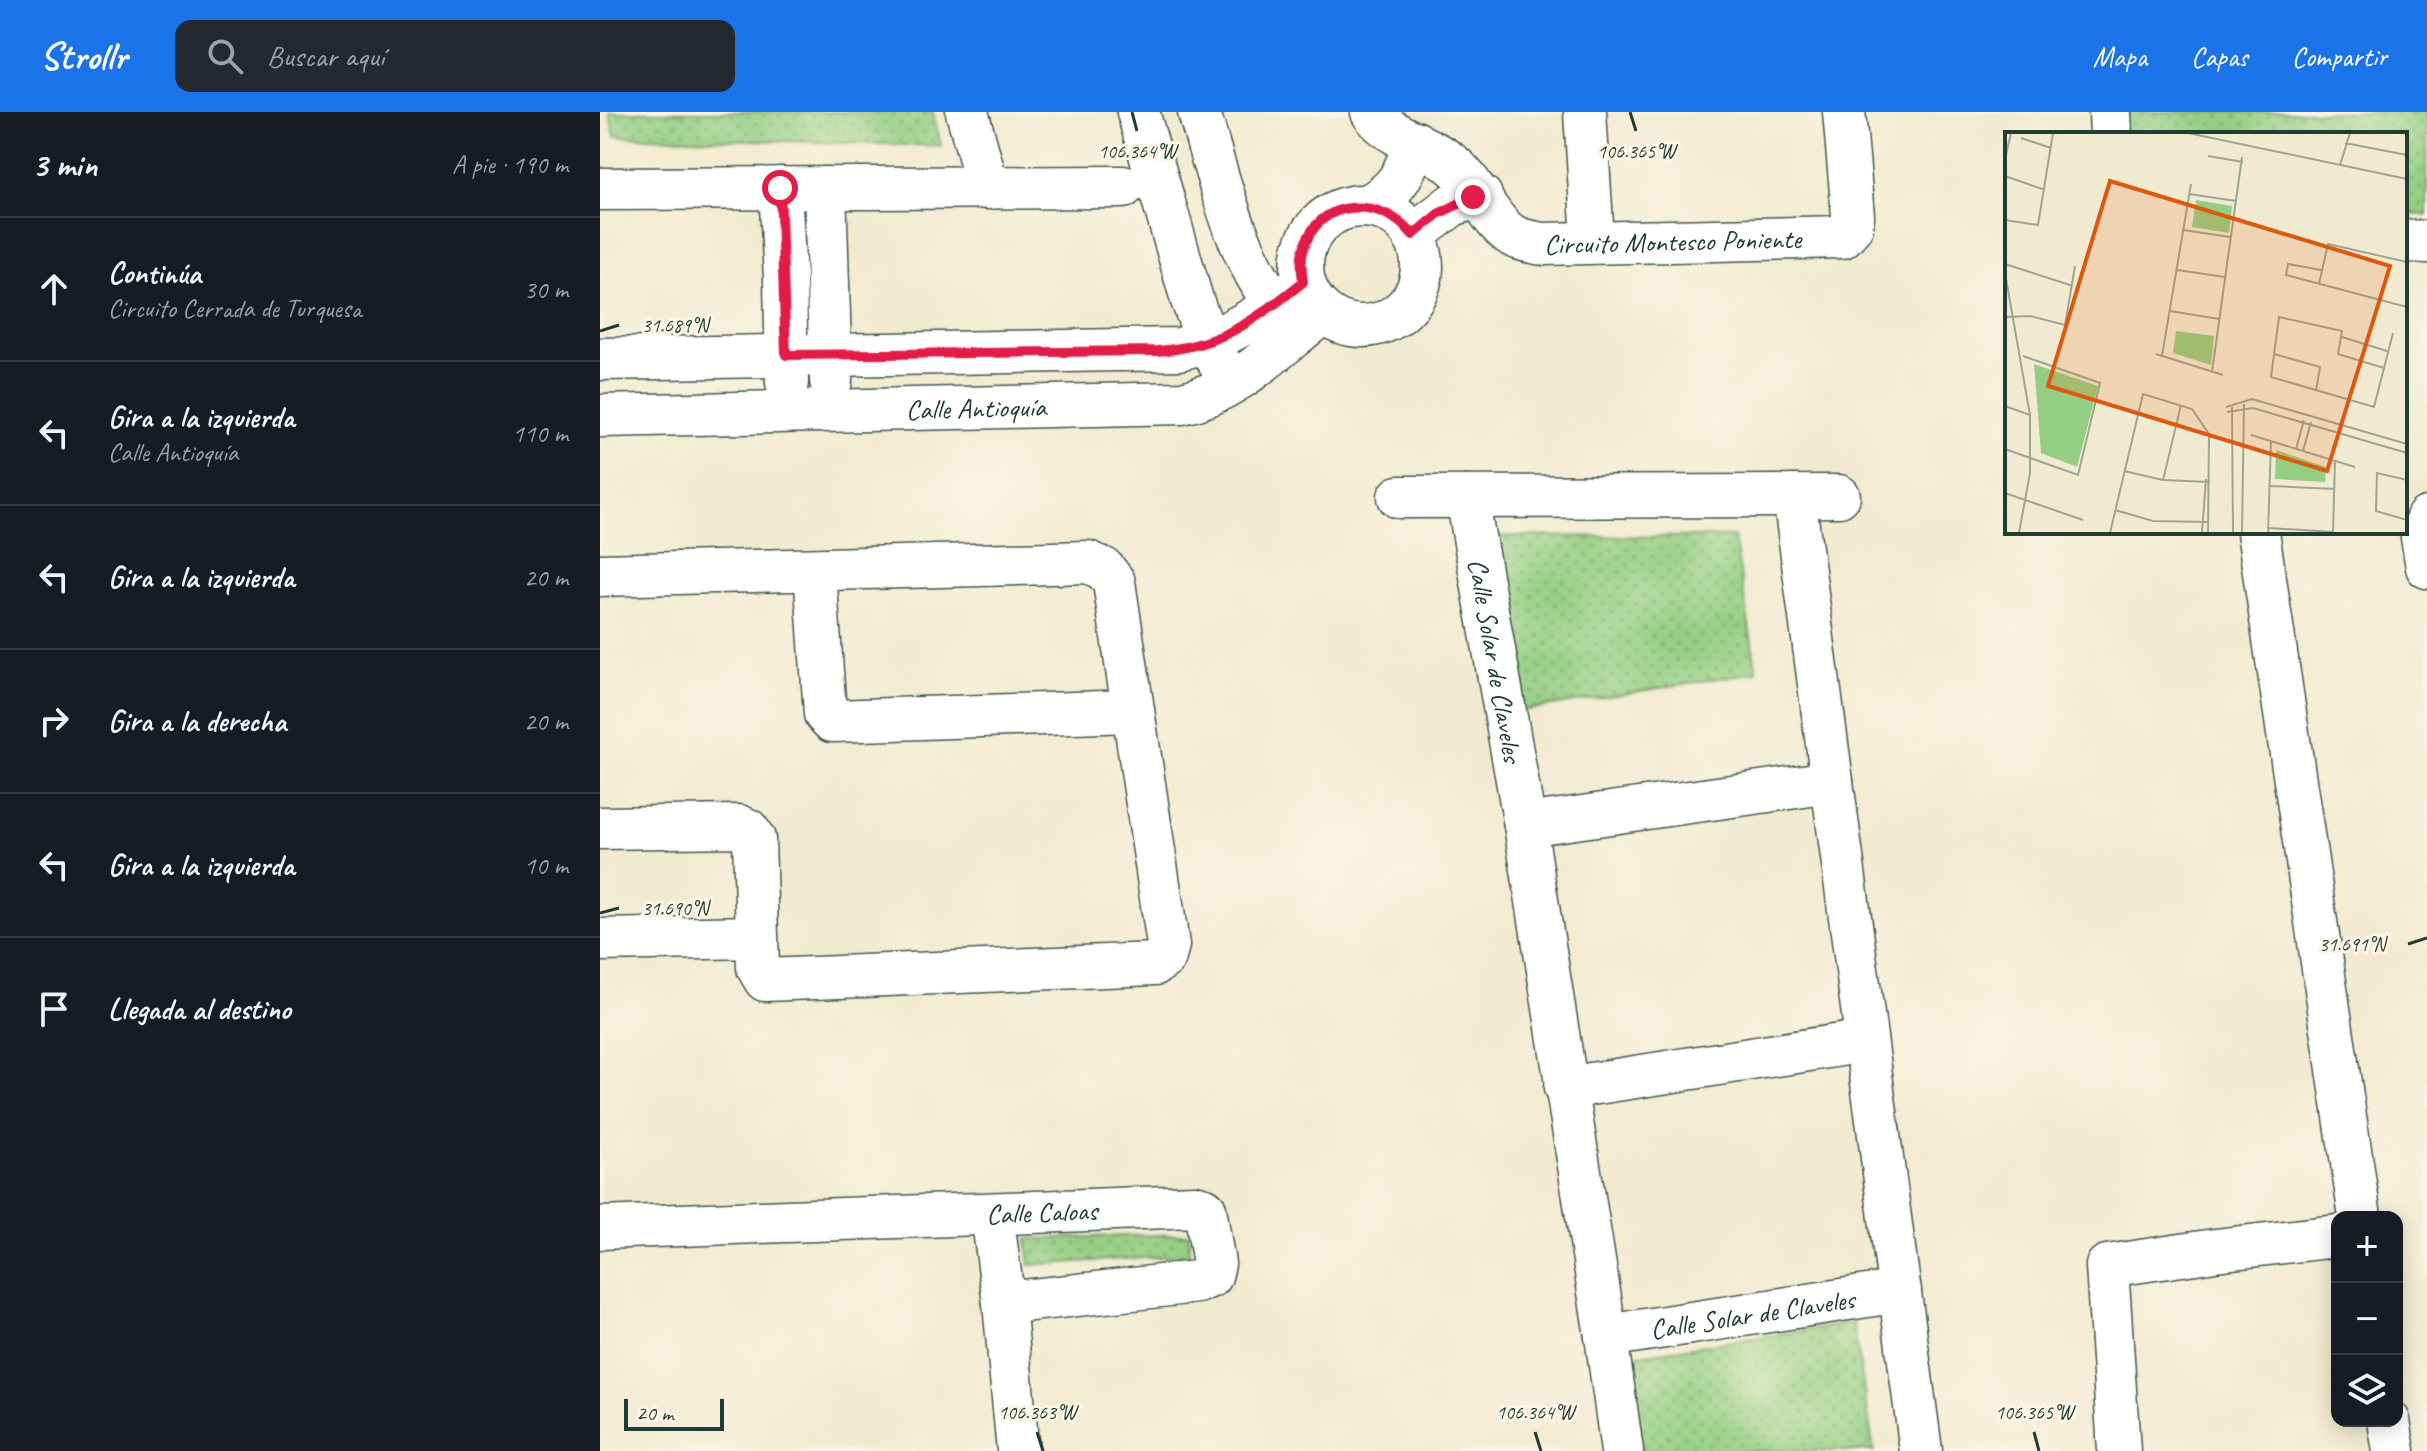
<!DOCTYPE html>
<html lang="es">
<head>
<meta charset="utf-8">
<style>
	body { margin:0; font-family:Caveat,sans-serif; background:#242831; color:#f1f3f6 }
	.controls { position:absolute; right:24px; bottom:24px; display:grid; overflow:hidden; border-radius:16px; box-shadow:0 4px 20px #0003 }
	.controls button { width:72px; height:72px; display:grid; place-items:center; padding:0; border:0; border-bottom:2px solid #363941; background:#171b24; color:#f1f3f6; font:40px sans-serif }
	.scale { position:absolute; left:24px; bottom:20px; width:100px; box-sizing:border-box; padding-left:8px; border:4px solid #1f3d34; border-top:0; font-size:22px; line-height:28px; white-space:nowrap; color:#1f3d34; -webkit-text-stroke:6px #fcf5e5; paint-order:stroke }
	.stop { position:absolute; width:24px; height:24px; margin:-18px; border:6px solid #e11d48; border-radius:50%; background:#fff }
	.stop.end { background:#e11d48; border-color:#fff; box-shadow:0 2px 8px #0008 }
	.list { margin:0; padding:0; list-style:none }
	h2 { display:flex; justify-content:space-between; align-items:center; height:104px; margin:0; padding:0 32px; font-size:34px }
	h2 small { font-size:26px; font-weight:400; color:#9ea1a6 }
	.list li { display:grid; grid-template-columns:52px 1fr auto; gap:24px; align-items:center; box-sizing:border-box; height:144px; padding:0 32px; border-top:2px solid #363941 }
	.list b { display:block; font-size:30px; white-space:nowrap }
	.list p { margin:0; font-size:26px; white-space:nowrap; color:#9ea1a6 }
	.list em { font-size:26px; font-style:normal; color:#9ea1a6 }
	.icon { flex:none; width:44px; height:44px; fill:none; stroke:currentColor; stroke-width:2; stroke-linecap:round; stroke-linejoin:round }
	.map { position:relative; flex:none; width:1827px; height:1339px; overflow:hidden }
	header { display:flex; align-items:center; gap:48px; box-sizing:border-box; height:112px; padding:0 40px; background:#1a73e8; color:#fff }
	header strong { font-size:38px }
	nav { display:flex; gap:44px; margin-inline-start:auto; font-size:28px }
	.search { width:560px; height:72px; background:#242831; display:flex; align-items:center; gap:20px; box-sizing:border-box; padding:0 28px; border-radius:16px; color:#9ea1a6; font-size:30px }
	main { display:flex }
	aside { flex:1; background:#171b24 }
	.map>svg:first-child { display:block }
	.park { fill:url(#park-dots); stroke:#5a865c; stroke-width:2 }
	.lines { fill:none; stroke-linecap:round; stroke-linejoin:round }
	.minor-casing { stroke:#3f574b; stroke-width:45 }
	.minor { stroke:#fff; stroke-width:42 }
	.route { stroke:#e11d48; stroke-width:10 }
	.ticks { fill:none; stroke:#1f3d34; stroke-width:3 }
	.labels { text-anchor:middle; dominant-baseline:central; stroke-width:6; stroke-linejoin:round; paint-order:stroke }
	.street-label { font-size:28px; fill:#1f3d34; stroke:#fcf5e5 }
	.inset-road { fill:none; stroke:#9ea592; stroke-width:2 }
	.view { fill:#de580e; fill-opacity:0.15; stroke:#de580e; stroke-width:4 }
	.inset-edge { fill:none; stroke:#1f3d34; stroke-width:4 }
	.ticks-label { font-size:20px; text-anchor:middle; fill:#1f3d34; stroke:#fcf5e5; stroke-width:6; stroke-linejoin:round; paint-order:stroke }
</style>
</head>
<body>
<header>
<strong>Strollr</strong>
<div class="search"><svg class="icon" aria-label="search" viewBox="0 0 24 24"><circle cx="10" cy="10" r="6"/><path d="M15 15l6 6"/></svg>Buscar aquí</div>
<nav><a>Mapa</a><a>Capas</a><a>Compartir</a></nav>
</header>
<main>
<aside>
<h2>3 min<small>A pie · 190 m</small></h2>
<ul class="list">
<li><svg class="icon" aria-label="ahead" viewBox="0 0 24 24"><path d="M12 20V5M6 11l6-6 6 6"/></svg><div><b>Continúa</b><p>Circuito Cerrada de Turquesa</p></div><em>30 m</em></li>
<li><svg class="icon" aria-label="left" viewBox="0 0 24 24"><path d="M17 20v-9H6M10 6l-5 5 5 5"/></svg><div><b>Gira a la izquierda</b><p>Calle Antioquía</p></div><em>110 m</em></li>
<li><svg class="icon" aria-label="left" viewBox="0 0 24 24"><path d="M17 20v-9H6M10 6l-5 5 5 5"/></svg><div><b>Gira a la izquierda</b></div><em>20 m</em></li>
<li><svg class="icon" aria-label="right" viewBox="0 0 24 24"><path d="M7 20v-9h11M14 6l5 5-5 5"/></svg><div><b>Gira a la derecha</b></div><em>20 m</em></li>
<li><svg class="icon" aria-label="left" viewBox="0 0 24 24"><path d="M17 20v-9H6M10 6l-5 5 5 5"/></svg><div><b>Gira a la izquierda</b></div><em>10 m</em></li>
<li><svg class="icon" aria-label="arrive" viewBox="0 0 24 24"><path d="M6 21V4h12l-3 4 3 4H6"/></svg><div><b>Llegada al destino</b></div></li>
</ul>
</aside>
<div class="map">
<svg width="1827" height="1339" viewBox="0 0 1827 1339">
	<defs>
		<pattern id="park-dots" width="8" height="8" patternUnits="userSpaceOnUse" patternTransform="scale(2)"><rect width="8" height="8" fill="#94ce83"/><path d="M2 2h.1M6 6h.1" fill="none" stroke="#78a86c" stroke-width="1.8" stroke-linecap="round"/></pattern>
	</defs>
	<rect width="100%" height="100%" fill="#fcf5e5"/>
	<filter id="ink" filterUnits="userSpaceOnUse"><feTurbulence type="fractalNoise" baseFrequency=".0125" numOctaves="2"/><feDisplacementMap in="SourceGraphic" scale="16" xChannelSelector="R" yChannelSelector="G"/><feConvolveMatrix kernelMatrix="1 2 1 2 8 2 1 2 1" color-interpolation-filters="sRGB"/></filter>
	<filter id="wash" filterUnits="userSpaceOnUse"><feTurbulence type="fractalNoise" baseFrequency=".006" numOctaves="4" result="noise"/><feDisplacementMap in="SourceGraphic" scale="32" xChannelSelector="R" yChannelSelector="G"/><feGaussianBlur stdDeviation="1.8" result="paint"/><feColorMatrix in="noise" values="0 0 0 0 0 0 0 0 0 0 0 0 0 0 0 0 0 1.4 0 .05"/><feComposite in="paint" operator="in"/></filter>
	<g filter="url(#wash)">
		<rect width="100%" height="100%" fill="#f2ead0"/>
		<g class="park">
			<path d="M9,0H333L341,34L15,24Z"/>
			<path d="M1522,0H1827V103L1805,102V22H1523Z"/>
			<path d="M885,424L1134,425L1157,560L920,599Z"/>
			<path d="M589,1122V1143L430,1153L427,1127Z"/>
			<path d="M1253,1211L1274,1339H1041L1025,1245Z"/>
		</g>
	</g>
	<g filter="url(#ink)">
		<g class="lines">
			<defs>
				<g id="minor">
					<path d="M367,0L388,76"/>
					<path d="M538,0L592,188L608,231L621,253"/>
					<path d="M599,0C621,76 638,152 691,213"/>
					<path id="s1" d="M772,0C789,26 825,32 849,50C877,70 888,109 913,124C922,129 933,130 943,132L1242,125L1252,114L1253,104L1244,0"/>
					<path d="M985,0L993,129"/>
					<path d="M1510,0L1511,22"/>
					<path d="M180,76L185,166L187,271"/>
					<path d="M225,76L231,269"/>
					<path d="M0,77L523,75"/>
					<circle cx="762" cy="154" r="60"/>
					<path d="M767,94C798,78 804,62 815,30"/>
					<path d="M813,123L852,93L881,84"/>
					<path d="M1805,129L1827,130"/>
					<path d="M0,247L579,237C628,227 665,201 703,170"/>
					<path id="s2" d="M0,304L582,291C638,280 678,234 723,201"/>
					<path d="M1194,384L1321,1339"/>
					<path d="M799,385L1239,384"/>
					<path id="s3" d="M867,385L925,713L1006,1224L1022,1339"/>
					<path d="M1827,406L1822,425L1827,455"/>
					<path d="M1658,420L1760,1105"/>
					<path d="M215,459L225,602L232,609L532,599"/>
					<path d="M0,463L488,450L504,457L514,470L568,833L565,845L555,852L165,868L158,856L154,727L148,718L139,714L0,716"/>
					<path d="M925,713L1232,670"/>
					<path d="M0,828L156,825"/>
					<path d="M965,976L1266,929"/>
					<path d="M392,1102L404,1191L418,1339"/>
					<path id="s4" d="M0,1116L595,1094L605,1097L614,1152L611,1164L597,1170L404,1191"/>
					<path id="s5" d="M1006,1224L1300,1179"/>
					<path d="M1789,1309L1794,1339"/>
					<path d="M1519,1339L1507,1154L1615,1138L1737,1124"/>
				</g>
			</defs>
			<use href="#minor" class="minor-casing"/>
			<use href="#minor" class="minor"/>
		</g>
	</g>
	<g class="lines" filter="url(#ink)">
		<path class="route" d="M180,76L186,243L557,239C619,235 656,208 703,170C702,160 700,149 703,139C717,84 782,84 813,123L838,102L873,85"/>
	</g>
	<path class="ticks" d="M532,0L537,19M1030,0L1036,19M0,219L19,213M0,801L19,796M1808,832L1827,826M437,1320L443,1339M935,1320L941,1339M1434,1320L1439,1339"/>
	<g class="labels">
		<g class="street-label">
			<text stroke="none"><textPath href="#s1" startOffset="352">Circuito Montesco Poniente</textPath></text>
			<text stroke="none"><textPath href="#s2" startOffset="376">Calle Antioquía</textPath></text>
			<text stroke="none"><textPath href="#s3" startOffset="166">Calle Solar de Claveles</textPath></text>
			<text stroke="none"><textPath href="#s4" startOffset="442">Calle Caloas</textPath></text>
			<text stroke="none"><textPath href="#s5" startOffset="148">Calle Solar de Claveles</textPath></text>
		</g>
	</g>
	<g transform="translate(1405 20)">
		<rect width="402" height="402" fill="#f2ead0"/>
		<path d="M191,68L227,74L224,101L187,95ZM171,199L209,204L206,233L168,221ZM29,232L93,254L72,335L36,321ZM271,318L321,335L320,350L270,347Z" fill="#94ce83"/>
		<path class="inset-road" d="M183,1L402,47M16,6L46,16M340,11L402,23M203,24L238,30M0,27L6,1M335,33L345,1M0,44L40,58M184,62L231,69M0,88L33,93L48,1M178,98L225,105M0,132L68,154M172,138L220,145M316,138L283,132L281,143L402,175M0,141L25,283V341L14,401M314,152L323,112L402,130M165,179L214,187M0,185L25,184L60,193L70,134M337,205L382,219M151,222L218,243M269,222L315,235L311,259M157,224L186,52M379,236L333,222L337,199L274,185L266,245L369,275L388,201M207,240L237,25M0,274L25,283M221,275L247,267L402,312M227,275L228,401M222,280L248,276L402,321M246,303L350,335M0,317L73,343L95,251L18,224M291,317L299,288M298,319L306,290M119,339L158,348L205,350M158,348L176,273M402,348L372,341L371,379L402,388M265,354L330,357M0,361L78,388M110,378L148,389L203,390M263,396L328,400M105,401L138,262L187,277L204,302L203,401M197,401L201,347M237,401L239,272M263,401L266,309M328,401L330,329"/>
		<path class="view" d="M105,49L385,134L322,339L43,254Z"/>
		<rect width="402" height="402" class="inset-edge"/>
	</g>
	<g class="ticks-label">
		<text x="537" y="46">106.364°W</text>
		<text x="1036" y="46">106.365°W</text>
		<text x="75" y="220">31.689°N</text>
		<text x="75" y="803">31.690°N</text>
		<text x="1752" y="839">31.691°N</text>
		<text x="437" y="1307">106.363°W</text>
		<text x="935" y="1307">106.364°W</text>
		<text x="1434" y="1307">106.365°W</text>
	</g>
</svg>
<div class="controls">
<button>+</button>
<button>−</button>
<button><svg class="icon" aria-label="layers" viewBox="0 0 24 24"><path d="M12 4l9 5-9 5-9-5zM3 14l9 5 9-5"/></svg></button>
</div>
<div class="scale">20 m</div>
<div class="stop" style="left:180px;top:76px"></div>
<div class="stop end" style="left:873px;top:85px"></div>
</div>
</main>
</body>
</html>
